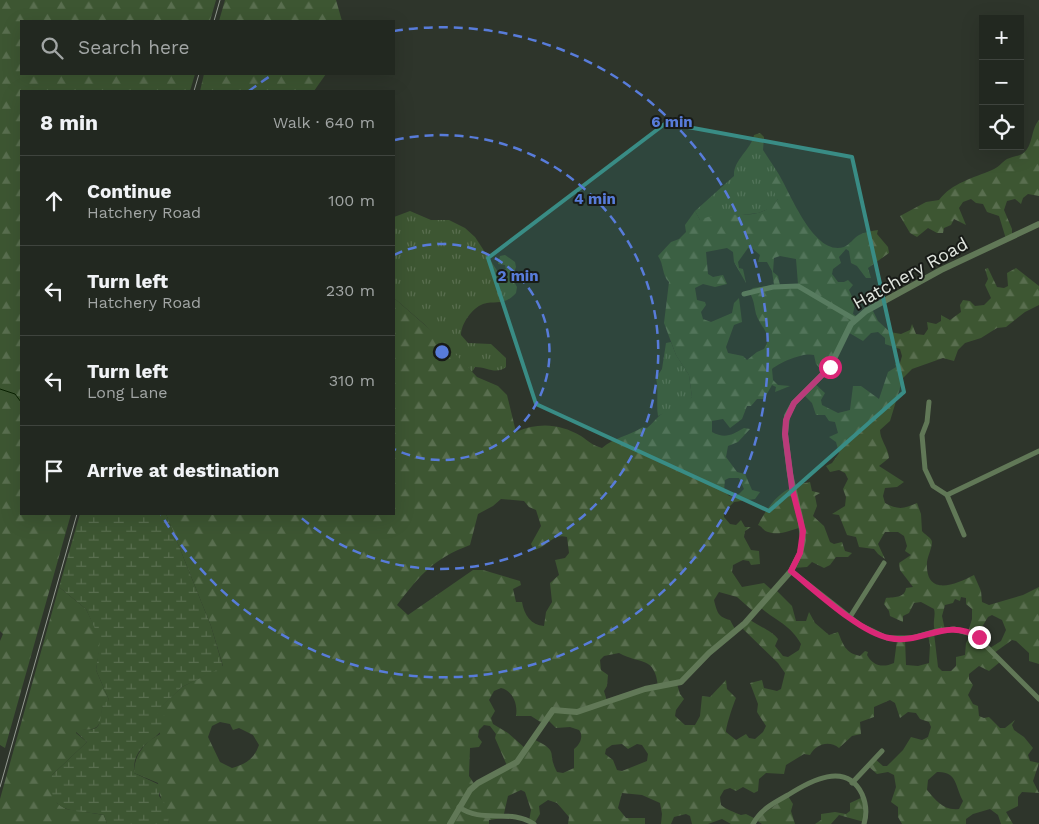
<!DOCTYPE html>
<html lang="en">
<head>
<meta charset="utf-8">
<style>
	body { margin:0; font-family:"Work Sans",sans-serif; background:#2a3029; color:#f1f3f6 }
	.controls { position:absolute; right:15px; top:15px; display:grid; overflow:hidden; border-radius:0px; box-shadow:0 5px 20px #0002 }
	.controls button { width:45px; height:45px; display:grid; place-items:center; padding:0; border:0; border-bottom:1px solid #3f443e; background:#222820; color:#f1f3f6; font:25px sans-serif }
	.stop { position:absolute; width:15px; height:15px; margin:-11px; border:4px solid #db2777; border-radius:50%; background:#fff }
	.stop.end { background:#db2777; border-color:#fff; box-shadow:0 1px 5px #0008 }
	.list { margin:0; padding:0; list-style:none }
	h2 { display:flex; justify-content:space-between; align-items:center; height:65px; margin:0; padding:0 20px; font-size:21px }
	h2 small { font-size:16px; font-weight:400; color:#a2a6a5 }
	.list li { display:grid; grid-template-columns:32px 1fr auto; gap:15px; align-items:center; box-sizing:border-box; height:90px; padding:0 20px; border-top:1px solid #3f443e }
	.list b { display:block; font-size:19px; white-space:nowrap }
	.list p { margin:0; font-size:16px; white-space:nowrap; color:#a2a6a5 }
	.list em { font-size:16px; font-style:normal; color:#a2a6a5 }
	.icon { flex:none; width:28px; height:28px; fill:none; stroke:currentColor; stroke-width:2; stroke-linecap:round; stroke-linejoin:round }
	.map { position:relative; flex:none; width:1039px; height:824px; overflow:hidden }
	.search { position:absolute; background:#222820; box-shadow:0 5px 20px #0002; left:20px; top:20px; width:375px; height:55px; display:flex; align-items:center; gap:12px; box-sizing:border-box; padding:0 18px; border-radius:0px; color:#a2a6a5; font-size:19px }
	.panel { position:absolute; background:#222820; box-shadow:0 5px 20px #0002; left:20px; top:90px; width:375px; height:425px; border-radius:0px }
	.map>svg:first-child { display:block }
	.grass { fill:url(#grass-tufts) }
	.forest { fill:url(#forest-firs); fill-rule:evenodd }
	.wetland { fill:url(#wetland-marsh) }
	.lines { fill:none; stroke-linecap:round; stroke-linejoin:round }
	.stream { stroke:#092100; stroke-width:1 }
	.minor { stroke:#617857; stroke-width:5 }
	.tertiary { stroke:#617857; stroke-width:6 }
	.rail { stroke:#949a92; stroke-width:1 }
	.route { stroke:#db2777; stroke-width:6 }
	.marked { fill:#398c85; fill-opacity:0.2; stroke:#398c85; stroke-width:4; stroke-linejoin:round }
	.ring { fill:none; stroke:#587cda; stroke-width:2.5; stroke-dasharray:9 6 }
	.labels { text-anchor:middle; dominant-baseline:central; stroke-width:4; stroke-linejoin:round; paint-order:stroke }
	.street-label { font-size:18px; fill:#e1e6df; stroke:#181b17 }
	.centre { fill:#587cda; stroke:#181b17; stroke-width:2.5 }
	.ring-label { font-size:15px; text-anchor:middle; font-weight:bold; fill:#587cda; stroke:#181b17; stroke-width:4; stroke-linejoin:round; paint-order:stroke }
</style>
</head>
<body>
<div class="map">
<svg width="1039" height="824" viewBox="0 0 1039 824">
	<defs>
		<pattern id="grass-tufts" width="24" height="20" patternUnits="userSpaceOnUse" patternTransform="scale(1.25)"><rect width="24" height="20" fill="#3d5632"/><path d="M3 7l-1-3M5 7V3M7 7l1-3M15 17l-1-3M17 17v-4M19 17l1-3" fill="none" stroke="#596e4f"/></pattern>
		<pattern id="forest-firs" width="22" height="20" patternUnits="userSpaceOnUse" patternTransform="scale(1.25)"><rect width="22" height="20" fill="#3d5632"/><path d="M5 1l3.5 6h-7zM16 11l3.5 6h-7z" fill="#596e4f"/></pattern>
		<pattern id="wetland-marsh" width="20" height="14" patternUnits="userSpaceOnUse" patternTransform="scale(1.25)"><rect width="20" height="14" fill="#3d5632"/><path d="M1 5h8M5 5V1M11 12h8M15 12V8" fill="none" stroke="#596e4f"/></pattern>
	</defs>
	<rect width="100%" height="100%" fill="#2e352b"/>
	<g class="grass">
		<path d="M760,133L764,137L763,150L778,173V199L771,208L758,213L700,220L695,211L734,176C733,160 751,150 754,135Z"/>
		<path d="M410,211L431,220H449L465,228L475,237L498,272L506,269L505,265L498,264L500,256L505,255L515,262L516,267L512,278L517,287L516,293C503,307 496,300 483,304C472,308 461,324 461,335L468,343L491,344L506,358V367C496,375 487,367 475,367L472,372L424,324L394,298V217Z"/>
		<path d="M671,342L676,355L689,375L692,397L688,402L658,416C656,403 659,392 656,378L662,369L666,343Z"/>
	</g>
	<g class="forest">
		<path d="M0,0H216L210,21H21V74H195L190,91H21V514H71L5,748L0,745V641L3,634L0,631Z"/>
		<path d="M225,0H336L342,21H219Z"/>
		<path d="M204,74H326L314,91H200Z"/>
		<path d="M1039,120V196L1028,194L1023,198L1021,204L1015,199L1007,201L1004,210L1012,229V237L1006,239L999,216L987,212L983,204L976,203L971,199L963,202L959,208L966,225L954,219L951,225L944,228L943,233H937L928,228L917,237L910,233L900,216L926,202L939,200C952,183 973,178 992,170C998,168 1002,162 1007,159C1012,157 1018,156 1022,154C1034,146 1030,130 1039,120Z"/>
		<path d="M778,173C790,192 814,257 844,247C849,245 854,238 859,235C865,232 872,231 878,230L877,234L888,247L889,253L868,268L871,278H866L857,266L851,263L849,251L846,249L839,257L841,263L833,269L832,274L838,282H844L848,280L853,285L849,290L855,303L853,314L856,316L872,309L878,321L890,332L901,334L910,330L912,324L916,334L924,335L928,329L927,322L936,324L941,321V315L950,320L961,312L960,305L963,300L970,301L975,306L984,305L991,298L985,285L988,279L985,269L988,268L997,287L1004,288L1008,286L1007,273L1016,268L1039,286V305L1025,312L1006,327L997,328L981,338L965,343L958,350L954,361L943,358L912,369L903,378L890,421L880,430C880,440 888,447 889,458L879,466L904,482L897,487L885,488L883,496L885,503C898,510 904,509 917,503L921,514L922,531C924,534 932,538 932,542C932,548 928,555 927,562C925,597 955,585 974,575L981,591L982,602L989,605L1023,595L1039,587V664L1029,661V653L1016,641L1012,640L994,653L1000,662L989,671L979,666L969,674V679L973,685L968,695L973,704L978,706L979,716L984,718L989,717L1000,728H1005L1015,720L1012,725L1014,730L1024,737L1033,748L1028,755L1030,761L1039,763L1033,781L1039,793L1022,792L1018,797V806L1006,812L1013,824H1001L998,815L990,809L973,814L966,819V824H902L898,817V807L891,802L896,787L894,775L888,772L877,774L868,766L874,758L883,766H887L903,750L911,737L922,740L928,737L931,727L929,722L920,719L916,713L908,712L900,718L895,703L890,700L874,707V717L860,722L861,734L852,736L839,748C829,740 816,744 810,755L804,754L786,765L784,774L766,773L759,779L758,791L754,793L743,787L736,791L730,788L724,790L720,797L721,805C727,810 734,812 741,815L746,814L756,819L788,796L793,804L791,811L795,824H762L756,820L754,824H731L722,819L708,824H692L690,816L686,814L674,817L671,824H661L662,814L660,803L642,795L622,793L618,808L626,818H645V824H568L569,817L557,803L548,800L539,806L540,814L534,824L529,821L531,810L525,792L521,790L508,796L503,818L489,820V824H169C166,809 159,798 158,783L134,773C134,754 145,742 160,734L154,713L182,687L223,666L211,626L166,514H394V298L442,340L477,377L498,386L507,395L516,432C539,422 560,424 581,436C588,441 594,446 602,448C615,437 629,436 643,427L647,428C652,424 655,420 659,416C669,408 683,407 692,397L689,375L676,355L664,323L669,282C662,276 664,264 658,256L671,242L679,239L686,232L685,225L695,211L700,220C725,207 759,226 778,199L767,180ZM727,248L733,252L734,262L746,283L743,269L739,268L738,262L748,248L753,249L760,255L758,262H767L772,271L774,285L753,288L749,292C754,299 754,305 756,314C760,327 774,335 764,349L757,352L747,360L743,356L728,353L726,347L734,325L742,322L739,298L734,303L732,313L711,322L703,319L701,312L706,305L705,302L697,300L695,288L703,284L715,287L727,284L723,275L713,277L708,274L706,252ZM780,256L796,259L798,284L780,285L778,276L773,272L774,258ZM846,331L863,341L871,333L878,332L885,338V344L900,349L902,356L900,363L895,364L896,367L888,372L879,399L861,386H853L850,410L838,413L822,405L821,400L825,393L814,383L804,395L812,403L816,415H825L829,421L835,422L838,433L829,437L836,442L839,453L832,463L826,466L830,472L839,470L845,473L848,479L843,489L846,497L845,506L832,514L839,515L847,535L856,537L859,547L874,549L878,554L885,559L878,544L885,532H898L904,536L907,546L905,551L911,555L899,563L900,570L913,587L906,588C905,598 894,597 886,598L884,604L889,611L890,616L903,622V616L909,613L914,603L921,602L934,609C936,616 932,622 935,631L945,630L942,616L945,605L953,603L955,599L960,601L961,597L966,598V604L972,609V619L968,632L971,634L966,643L965,655L956,657V666L951,671H942L938,667L934,633L928,635L930,645L929,663L918,666L906,665L905,639L897,640L894,663C883,668 873,666 867,655L868,652L865,651L860,656C845,653 843,644 838,632L829,635L815,623L809,612L806,621H796L792,606L775,589L773,591L764,583L742,587L732,572L733,565L743,560L749,561L751,565L760,564L759,551L751,550L744,537L745,531L751,527H745L741,520L736,525L730,524L724,517V512L734,502L755,499L760,492L752,490L745,474L737,472L726,457L728,446L738,442L750,429L744,428C732,435 725,439 712,432V421L723,419L730,428L742,419L747,406H751L757,399H764L772,385L776,387L775,392L790,386L778,385L773,380L772,369C780,362 804,352 814,355L816,364L824,373ZM729,478H739L744,489L736,497L729,496L724,490L725,480ZM501,499L524,501L529,507L536,510L541,526L531,544L534,550C548,547 552,533 567,537L569,553L565,558L555,560L559,575L550,583L552,602L546,612L544,626C531,625 524,615 522,602H516L513,589L521,585L520,581L483,570H473L408,615L397,605C421,574 433,559 470,545L478,514L493,506ZM719,592L737,597L754,612L760,607C775,621 790,624 801,644L799,650L788,657L783,656L775,646L778,639C772,631 758,626 749,619L743,629L778,663L785,673L781,689L777,691L764,688L762,680L750,683L758,704L757,712L766,726L763,732L755,739L749,738L746,734L736,740L726,732C726,726 733,705 736,698L727,689L726,680L710,697L702,696L700,716L695,725H685L675,716L676,710L684,699L680,694L677,684L735,629L730,620C718,617 717,612 714,600ZM992,615L1002,620L1006,630L1001,641L990,648L977,635L988,617ZM619,653C640,665 655,655 658,687L607,701L604,691L607,686L608,675L601,670L600,660L604,656ZM501,688C513,691 518,704 516,716H531L542,723L547,719L556,728L570,727L579,730C584,736 580,745 574,749V768L563,773L557,772C546,752 561,752 533,739L526,749L508,733L493,724L491,718L495,711L489,700L494,691ZM220,722L230,724L233,730L239,728L253,735L259,745C254,759 246,764 232,768L220,762L208,737L212,726ZM484,725L490,726L496,734L495,738L508,768L475,785L469,776L470,748L479,747L482,742L478,737L479,730ZM622,744L628,749L637,744L642,745L648,754L647,761L622,771L617,770L613,760L605,754L606,749L612,745ZM937,772C957,771 955,786 963,801L959,809C943,811 936,800 927,790L928,780Z"/>
		<path d="M810,482L812,491L820,493L815,496L817,506L813,516L824,526L830,542L834,544L842,542L845,551L852,553L848,557H836L830,565L824,568L812,562L807,567L794,568L797,560L802,527C791,530 779,536 768,532C763,531 763,527 758,525C770,502 783,486 810,482Z"/>
		<path d="M59,587L86,609L101,640L96,670L109,700L102,707C102,727 97,732 77,729L76,733L87,742L52,775L57,803L66,809L104,815L107,824H0V799Z"/>
		<path d="M863,797L864,822L839,815L831,824H815L821,820V814L835,812L846,814L850,811V803Z"/>
	</g>
	<path class="wetland" d="M80,514H166L211,626L223,667L182,687L155,713L165,716L167,719C162,743 132,740 134,773L160,785L159,796L166,805L169,824H107L104,815C73,809 47,816 52,775L87,742L75,731L77,728C105,734 98,722 103,704L109,700L96,670L100,640L86,609L59,587Z"/>
	<g class="lines">
		<path class="stream" d="M0,389L15,394L21,402"/>
		<g class="minor">
			<path d="M744,294L773,287L798,286L854,319"/>
			<path d="M929,402L927,422L922,435L925,469L933,486L947,495"/>
			<path d="M964,535L947,495L1039,451"/>
			<path d="M791,571L860,625L887,638H912L937,631L954,629L975,635L1039,699"/>
			<path d="M850,617L884,563"/>
			<path d="M852,783L882,751"/>
			<path d="M459,807C482,824 510,808 534,824"/>
			<path d="M753,824C761,809 774,803 788,795C810,781 846,761 862,794C866,803 867,814 864,824"/>
		</g>
		<path class="tertiary" d="M450,824L470,790L478,783L517,762L553,710L577,712L645,689L681,682L709,653L745,623L791,571L800,553L803,540L801,522L790,474L785,434L787,416L794,403L830,367L851,324L866,311L941,270L1039,224"/>
		<g class="rail">
			<path d="M214,21L220,0"/>
			<path d="M194,91L199,74"/>
			<path d="M0,787L77,514"/>
		</g>
	</g>
	<g class="lines">
		<path class="route" d="M830,367L794,403L786,420L785,434L792,488L803,531L800,553L791,571C815,590 859,632 889,638C922,645 945,617 979,637"/>
	</g>
	<path class="marked" d="M666,123L852,157L904,392L769,511L536,404L488,258Z"/>
	<g class="ring">
		<path d="M394 255A108 108 0 1 1 394 449"/>
		<path d="M395 140A217 217 0 1 1 298 515"/>
		<path d="M249 91A325 325 0 0 1 272 75M394 31A325 325 0 1 1 161 514"/>
	</g>
	<g class="labels">
		<g class="street-label">
			<text transform="translate(910 273) rotate(-29)">Hatchery Road</text>
		</g>
	</g>
	<circle cx="442" cy="352" r="8" class="centre"/>
	<g class="ring-label">
		<text x="672" y="127">6 min</text>
		<text x="595" y="204">4 min</text>
		<text x="518" y="281">2 min</text>
	</g>
</svg>
<div class="controls">
<button>+</button>
<button>−</button>
<button><svg class="icon" aria-label="locate" viewBox="0 0 24 24"><circle cx="12" cy="12" r="6"/><path d="M12 2v4M12 18v4M2 12h4M18 12h4"/></svg></button>
</div>
<div class="stop" style="left:830px;top:367px"></div>
<div class="stop end" style="left:979px;top:637px"></div>
<div class="search"><svg class="icon" aria-label="search" viewBox="0 0 24 24"><circle cx="10" cy="10" r="6"/><path d="M15 15l6 6"/></svg>Search here</div>
<section class="panel">
<h2>8 min<small>Walk · 640 m</small></h2>
<ul class="list">
<li><svg class="icon" aria-label="ahead" viewBox="0 0 24 24"><path d="M12 20V5M6 11l6-6 6 6"/></svg><div><b>Continue</b><p>Hatchery Road</p></div><em>100 m</em></li>
<li><svg class="icon" aria-label="left" viewBox="0 0 24 24"><path d="M17 20v-9H6M10 6l-5 5 5 5"/></svg><div><b>Turn left</b><p>Hatchery Road</p></div><em>230 m</em></li>
<li><svg class="icon" aria-label="left" viewBox="0 0 24 24"><path d="M17 20v-9H6M10 6l-5 5 5 5"/></svg><div><b>Turn left</b><p>Long Lane</p></div><em>310 m</em></li>
<li><svg class="icon" aria-label="arrive" viewBox="0 0 24 24"><path d="M6 21V4h12l-3 4 3 4H6"/></svg><div><b>Arrive at destination</b></div></li>
</ul>
</section>
</div>
</body>
</html>
